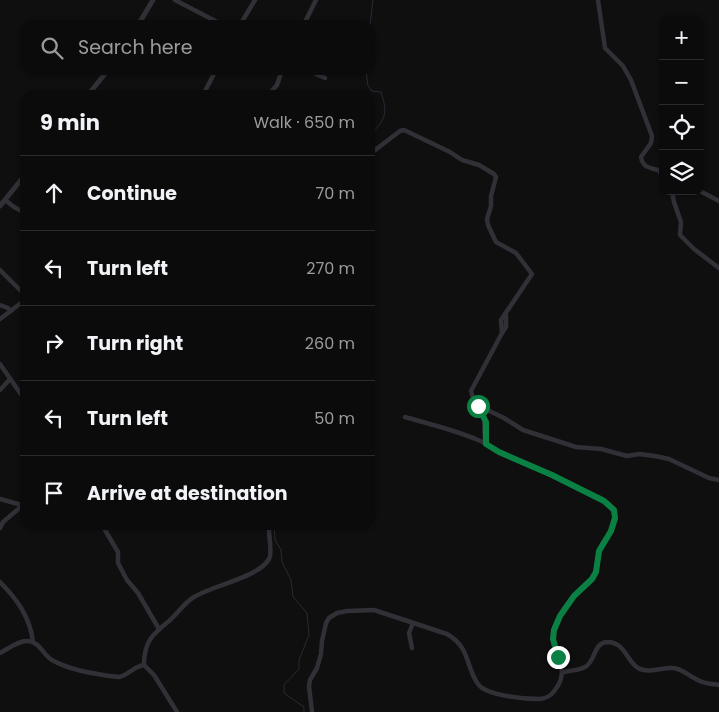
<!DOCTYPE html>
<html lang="en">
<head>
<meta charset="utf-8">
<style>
	body { margin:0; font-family:Poppins,sans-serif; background:#19191a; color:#f1f3f6 }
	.controls { position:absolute; right:15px; top:15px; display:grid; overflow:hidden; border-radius:10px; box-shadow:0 1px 4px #0004 }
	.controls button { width:45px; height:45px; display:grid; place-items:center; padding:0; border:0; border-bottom:1px solid #2b2b2d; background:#0b0b0c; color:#f1f3f6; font:25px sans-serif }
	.stop { position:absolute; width:15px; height:15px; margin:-11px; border:4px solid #0b8043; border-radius:50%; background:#fff }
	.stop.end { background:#0b8043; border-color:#fff; box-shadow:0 1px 5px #0008 }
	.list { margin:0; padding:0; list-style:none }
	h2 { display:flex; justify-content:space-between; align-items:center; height:65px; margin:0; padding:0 20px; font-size:21px }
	h2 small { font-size:16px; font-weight:400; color:#9a9b9d }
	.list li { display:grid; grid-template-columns:32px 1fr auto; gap:15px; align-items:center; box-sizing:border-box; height:75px; padding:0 20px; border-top:1px solid #2b2b2d }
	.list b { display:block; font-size:19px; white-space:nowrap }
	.list em { font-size:16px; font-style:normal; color:#9a9b9d }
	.icon { flex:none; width:28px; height:28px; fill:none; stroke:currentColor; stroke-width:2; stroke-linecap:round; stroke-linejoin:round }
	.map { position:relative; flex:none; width:719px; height:712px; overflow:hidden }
	.search { position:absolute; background:#0b0b0c; box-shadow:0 1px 4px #0004; left:20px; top:20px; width:355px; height:55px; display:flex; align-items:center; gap:12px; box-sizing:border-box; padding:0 18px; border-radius:15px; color:#9a9b9d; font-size:19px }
	.panel { position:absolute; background:#0b0b0c; box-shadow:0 1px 4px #0004; left:20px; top:90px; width:355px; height:440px; border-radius:15px }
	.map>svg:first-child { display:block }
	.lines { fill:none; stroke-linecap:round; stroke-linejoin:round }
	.stream { stroke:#252c34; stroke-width:1 }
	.minor { stroke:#303036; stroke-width:4.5 }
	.tertiary { stroke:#303036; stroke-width:5 }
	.route { stroke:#0b8043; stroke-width:6 }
</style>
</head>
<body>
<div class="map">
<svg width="719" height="712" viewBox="0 0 719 712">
	<rect width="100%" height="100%" fill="#0f0f10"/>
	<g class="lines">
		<g class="stream">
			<path d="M370,25L373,0"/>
			<path d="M370,26L374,42L370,49"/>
			<path d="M366,70L368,86L372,91L381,92C388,114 386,119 370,135"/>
			<path d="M370,218C373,234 375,249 370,265"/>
			<path d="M274,525L275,540L281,550L282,562L291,580L293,597L307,613L309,635L299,660V669L284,685V693L304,707V712"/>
		</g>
		<g class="minor">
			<path d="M175,0L223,25"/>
			<path d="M598,0L605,48L623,66L631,80L652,136L651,143L641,157C643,170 653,167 663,172"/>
			<path d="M240,25L255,0"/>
			<path d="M307,25L306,20L316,0"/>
			<path d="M307,70L325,78"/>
			<path d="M270,93L277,85L282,70"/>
			<path d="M203,95L216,70"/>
			<path d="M370,154L400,131L404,130L450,152L462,160L479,165L494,174L496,177L491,196V206L487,219L488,225L496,242L516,253L532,274L501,320L502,333L471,391L473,398L484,417L485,444"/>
			<path d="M659,170L663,179"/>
			<path d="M672,191L674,202L681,222L680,235L694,249L719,268"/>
			<path d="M700,191L719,201"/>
			<path d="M5,200L14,207L25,213"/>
			<path d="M0,270L25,295"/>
			<path d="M0,305L8,308L11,311"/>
			<path d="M0,319L25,300"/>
			<path d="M502,333L506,327V315"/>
			<path d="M0,364L25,400"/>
			<path d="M0,390L10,379"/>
			<path d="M479,406L504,418L523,430L576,447L601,449L627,456L639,454L655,456L669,459L709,478L719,480"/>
			<path d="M0,499L25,506"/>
			<path d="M102,525L118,552V563L127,580L138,593L159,629"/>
			<path d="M0,528L3,522L22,506"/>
			<path d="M0,582C17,599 30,617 33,642"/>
			<path d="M412,648L409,633L413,623"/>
			<path d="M0,653C8,649 19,640 28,641C40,642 43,655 52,660C69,670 100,675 119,677C129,675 134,666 144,665L154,675L177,712"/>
			<path d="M144,665C144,641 153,634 169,621C178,613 184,603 194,597C213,585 258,578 269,559C273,552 268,535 269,525"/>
			<path d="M563,672C570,671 579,670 585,667C596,661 593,643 607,642C625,642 626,660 638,668C648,674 662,667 673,668C682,668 691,678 700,681C706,684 713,684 719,685"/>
			<path d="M312,712L309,686L310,680L317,668L321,654L322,641L326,623L329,618L337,613L347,611L374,610L447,634C471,648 465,666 478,684C486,696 526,699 540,699C547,698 551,696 555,690C571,668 554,661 553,640C552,632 556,622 560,615C565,607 572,597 579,591C584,586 589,584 593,578C598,569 596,559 600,549C605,536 622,523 612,508C606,498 590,494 580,489C554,476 528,464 501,453C493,449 486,443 478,440C455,430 429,424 405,417"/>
		</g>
		<g class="tertiary">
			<path d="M138,25L153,0"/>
			<path d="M88,95L108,70"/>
			<path d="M0,206L25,175"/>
		</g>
	</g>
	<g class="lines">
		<path class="route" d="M478,406L486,422V444L499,452L552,475L604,501L614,510L615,518L611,531L599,551L596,572L592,579L574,596L560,616L554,630L553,639L558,657"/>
	</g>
</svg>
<div class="controls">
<button>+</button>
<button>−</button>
<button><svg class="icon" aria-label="locate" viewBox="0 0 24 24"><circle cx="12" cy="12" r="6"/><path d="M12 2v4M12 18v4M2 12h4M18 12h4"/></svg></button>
<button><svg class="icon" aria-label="layers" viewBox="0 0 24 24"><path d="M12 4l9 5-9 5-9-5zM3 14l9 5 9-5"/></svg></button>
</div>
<div class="stop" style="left:478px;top:406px"></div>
<div class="stop end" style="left:558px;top:657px"></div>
<div class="search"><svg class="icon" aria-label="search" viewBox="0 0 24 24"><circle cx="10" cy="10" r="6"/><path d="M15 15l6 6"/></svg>Search here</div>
<section class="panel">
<h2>9 min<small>Walk · 650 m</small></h2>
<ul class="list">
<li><svg class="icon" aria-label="ahead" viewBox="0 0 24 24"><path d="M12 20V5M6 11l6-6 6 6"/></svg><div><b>Continue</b></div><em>70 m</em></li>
<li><svg class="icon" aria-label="left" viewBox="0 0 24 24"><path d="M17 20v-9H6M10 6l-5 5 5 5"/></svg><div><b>Turn left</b></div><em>270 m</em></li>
<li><svg class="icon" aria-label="right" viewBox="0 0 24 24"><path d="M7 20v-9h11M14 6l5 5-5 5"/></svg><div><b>Turn right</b></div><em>260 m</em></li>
<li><svg class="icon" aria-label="left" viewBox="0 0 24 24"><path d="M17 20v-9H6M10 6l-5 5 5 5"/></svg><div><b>Turn left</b></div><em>50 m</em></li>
<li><svg class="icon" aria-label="arrive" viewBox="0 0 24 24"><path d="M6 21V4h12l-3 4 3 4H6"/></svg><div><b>Arrive at destination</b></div></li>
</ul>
</section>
</div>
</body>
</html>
